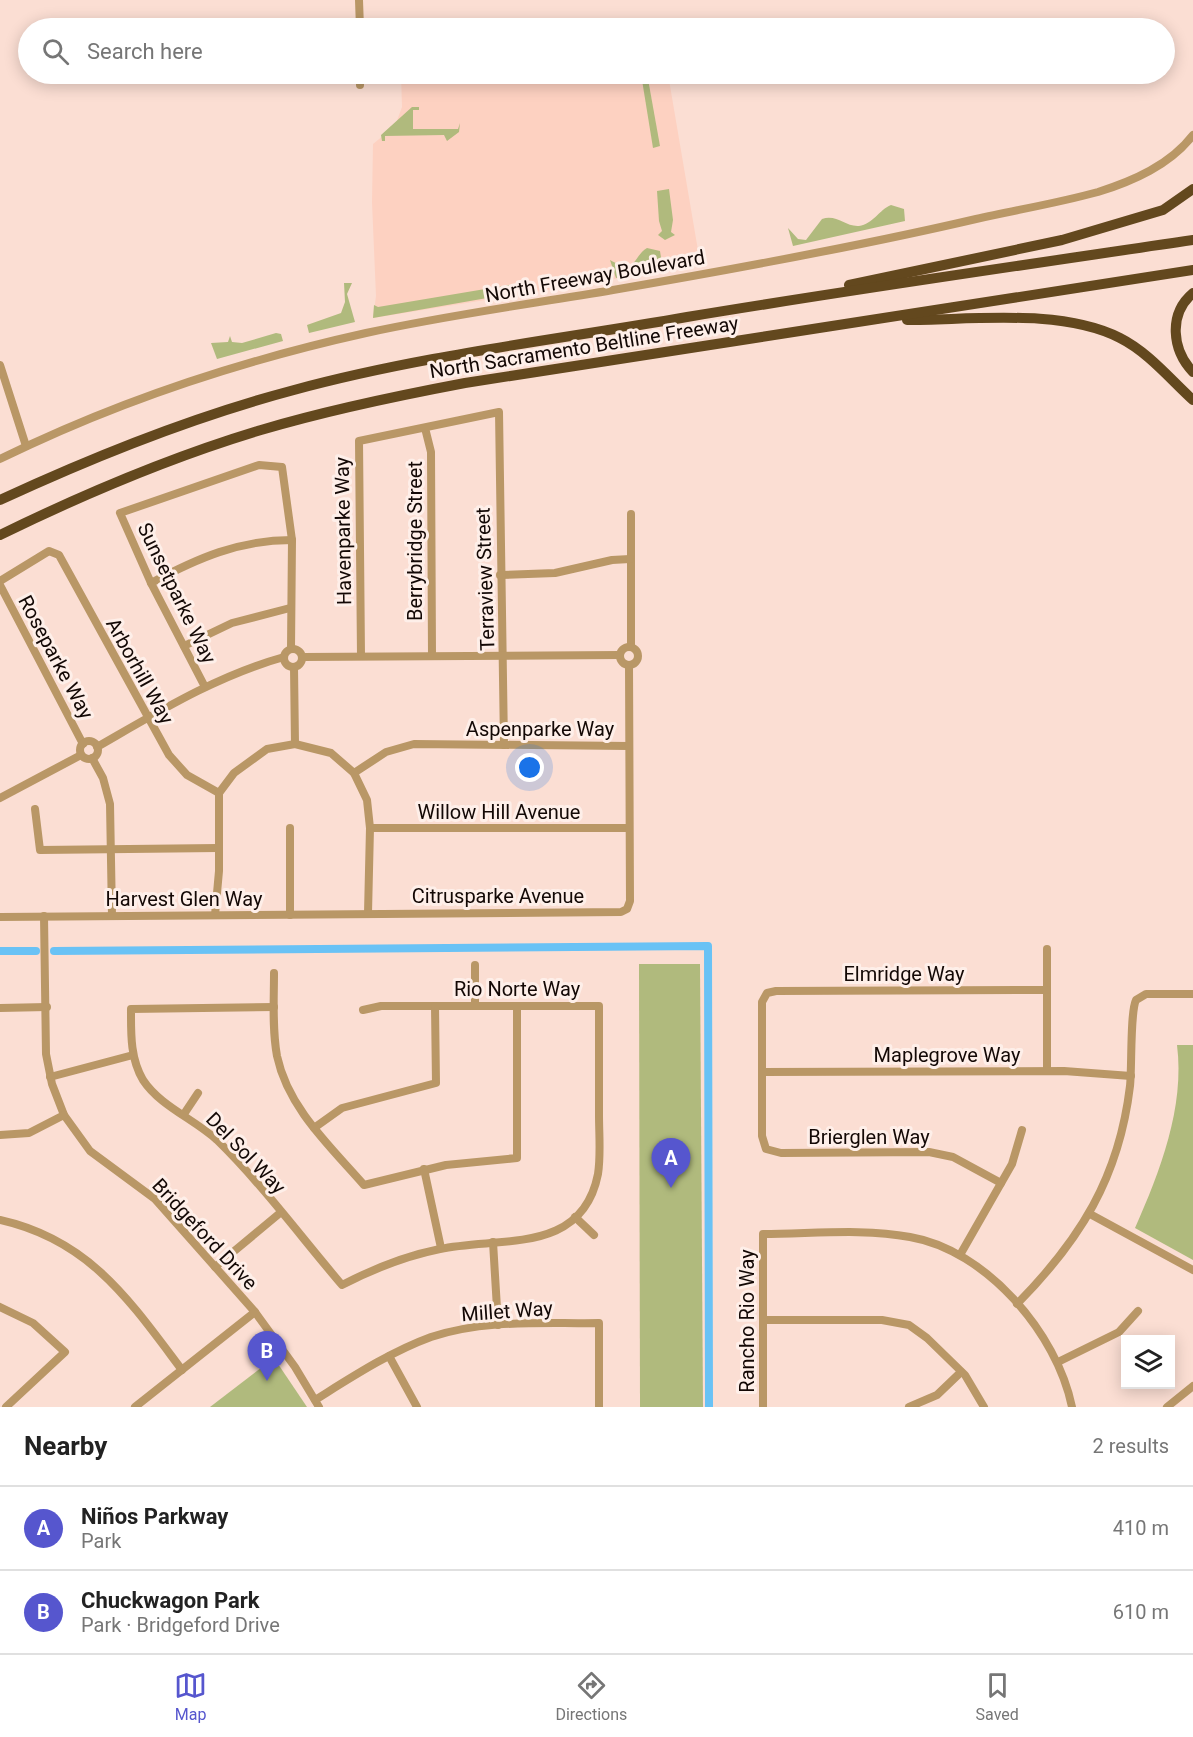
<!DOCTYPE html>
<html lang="en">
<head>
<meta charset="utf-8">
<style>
	body { margin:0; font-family:Roboto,sans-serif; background:#f6f6f6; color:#222 }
	.controls { position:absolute; right:18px; bottom:18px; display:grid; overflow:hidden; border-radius:0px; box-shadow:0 3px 15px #0003 }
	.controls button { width:54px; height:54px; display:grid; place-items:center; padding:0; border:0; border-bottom:2px solid #e0e0e0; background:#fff; color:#222; font:30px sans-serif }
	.you { position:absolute; left:530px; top:768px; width:21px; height:21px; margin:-15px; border:4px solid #fff; border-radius:50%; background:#1a73e8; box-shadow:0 0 0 9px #1a73e833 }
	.badge { display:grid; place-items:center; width:39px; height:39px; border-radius:50%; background:#5656ce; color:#fff; font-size:20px; font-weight:700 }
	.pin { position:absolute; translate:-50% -50px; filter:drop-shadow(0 2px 3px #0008) }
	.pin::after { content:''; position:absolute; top:32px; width:21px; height:18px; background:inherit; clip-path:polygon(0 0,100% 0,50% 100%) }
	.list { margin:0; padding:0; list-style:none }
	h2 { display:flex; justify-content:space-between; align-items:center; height:78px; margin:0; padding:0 24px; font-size:26px }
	h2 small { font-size:20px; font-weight:400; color:#767676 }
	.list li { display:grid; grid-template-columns:39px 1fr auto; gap:18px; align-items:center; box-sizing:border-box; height:84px; padding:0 24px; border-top:2px solid #e0e0e0 }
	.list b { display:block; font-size:22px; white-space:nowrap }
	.list p { margin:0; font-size:20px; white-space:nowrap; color:#767676 }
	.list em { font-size:20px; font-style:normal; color:#767676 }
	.icon { flex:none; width:33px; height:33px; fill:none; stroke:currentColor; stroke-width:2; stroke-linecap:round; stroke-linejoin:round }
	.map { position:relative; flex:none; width:1193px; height:1407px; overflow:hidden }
	.search { position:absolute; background:#fff; box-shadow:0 3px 15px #0003; left:18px; right:18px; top:18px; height:66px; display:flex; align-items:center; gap:15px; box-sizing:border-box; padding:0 21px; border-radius:33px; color:#767676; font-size:22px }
	.sheet { height:246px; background:#fff }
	nav { display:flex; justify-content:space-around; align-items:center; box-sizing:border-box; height:84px; border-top:2px solid #e0e0e0; background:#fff; font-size:16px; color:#767676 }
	nav a { display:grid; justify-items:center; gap:3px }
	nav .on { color:#5656ce }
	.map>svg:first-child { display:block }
	.built { fill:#fdd1c1 }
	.green { fill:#b0ba7d }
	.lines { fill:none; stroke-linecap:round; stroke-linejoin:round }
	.canal { stroke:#69c2f5; stroke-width:8 }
	.minor { stroke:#b99766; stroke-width:8 }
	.highway { stroke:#63481e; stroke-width:10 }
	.labels { text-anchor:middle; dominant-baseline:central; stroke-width:6; stroke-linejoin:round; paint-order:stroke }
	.street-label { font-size:20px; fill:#130805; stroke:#feefe9 }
</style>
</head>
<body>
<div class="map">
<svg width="1193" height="1407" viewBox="0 0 1193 1407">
	<rect width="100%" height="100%" fill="#fbded3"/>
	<path class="built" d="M401,74H668L700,262L658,272L373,318L376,296L372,202L373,144L395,126L402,107Z"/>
	<g class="green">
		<path d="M648,79L660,146L653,148L642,80Z"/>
		<path d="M412,107H419V110H413V129H458L460,123L459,132L447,141L444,135L385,136V141H382L381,135Z"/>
		<path d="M669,189L673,220L671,232L675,235L665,240L658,235L662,231L659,221L657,191Z"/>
		<path d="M891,205L904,209L905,221L793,246L788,228L798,239L806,240L822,219C837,214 845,227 859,226C873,224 879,210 891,205Z"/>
		<path d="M647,248L660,251L663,270L616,278L610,260C637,276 632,257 647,248Z"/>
		<path d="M344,283H352L347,294L355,322L309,333L307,325L341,313L345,302Z"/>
		<path d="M509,285L510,294L373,318L374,305L378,307Z"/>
		<path d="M276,333L281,334L283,341L217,359L211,343L228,342L230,336L232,342L242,343Z"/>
		<path d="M639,964H700L703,1407H640Z"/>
		<path d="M1177,1045H1193V1260L1135,1228C1160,1172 1185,1107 1177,1045Z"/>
		<path d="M274,1358L307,1407H210Z"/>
	</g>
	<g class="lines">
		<g class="canal">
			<path d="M0,951H36"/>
			<path d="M54,951L708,946L709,1407"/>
		</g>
		<g class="minor">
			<path d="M359,0L360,28"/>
			<path d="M360,74V85"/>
			<path d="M0,365L26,446"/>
			<path d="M425,428L431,452L432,655"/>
			<path d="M0,459C116,402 240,361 366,333C448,315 531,304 613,290C735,269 856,247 976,219C1016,210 1058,203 1098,192C1133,181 1170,165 1193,135"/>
			<path d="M631,514V647"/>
			<path d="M500,575L555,573L612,560L630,559"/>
			<path d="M0,581L49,551L59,555L169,755L187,775L219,793"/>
			<path d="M151,583C198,558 239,540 292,540"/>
			<path d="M0,585L83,744"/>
			<path d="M184,646L232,623L290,608"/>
			<circle cx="629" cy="656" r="9"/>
			<circle cx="293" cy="658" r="9"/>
			<path d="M361,656L359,441L499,412L504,745"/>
			<path d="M303,657L620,655"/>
			<path d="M294,667L295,744"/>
			<path d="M205,687L151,583L120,513L259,465L282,467L292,540L291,648"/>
			<circle cx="89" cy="750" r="9"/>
			<path d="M97,747C158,712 216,676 284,657"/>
			<path d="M92,758L103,778L110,804L112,916"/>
			<path d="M354,773L386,752L414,744L629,746"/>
			<path d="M0,798L81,755"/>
			<path d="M35,809L40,850L218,848"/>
			<path d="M370,828H629"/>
			<path d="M215,915L219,871V793L234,773L267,749L295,744L331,753L354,773L367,800L370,828L368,913"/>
			<path d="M290,915V828"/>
			<path d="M44,916L46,1054L52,1084L64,1115L90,1151L155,1199L255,1312L295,1367L319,1407"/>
			<path d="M0,917L621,912L627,909L630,901L629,665"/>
			<path d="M1047,949V1071"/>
			<path d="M475,965V1006"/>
			<path d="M274,973C274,1000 272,1029 277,1056C288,1108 330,1146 364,1185L446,1165L517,1158V1006"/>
			<path d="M274,1007L131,1009C131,1033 130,1058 143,1080C160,1106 194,1119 217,1140C262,1184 301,1237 342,1285C373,1269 405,1256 440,1249C498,1236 582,1256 598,1174C601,1155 599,1135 599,1115C599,1079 599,1042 599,1006H381L363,1010"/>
			<path d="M0,1008L47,1007"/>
			<path d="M762,1072L1064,1071L1131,1076"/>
			<path d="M50,1077L133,1055"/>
			<path d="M184,1114L198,1093"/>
			<path d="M314,1128L342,1108L436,1083L435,1006"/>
			<path d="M0,1135L29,1133L64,1115"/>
			<path d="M424,1169L441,1248"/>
			<path d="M1001,1183L953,1157L929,1152L781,1153L766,1149L762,1136V1002L767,993L776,991L1047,990"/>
			<path d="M1090,1214L1193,1270"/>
			<path d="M575,1217L594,1235"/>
			<path d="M0,1220C90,1240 130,1301 182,1370"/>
			<path d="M493,1242L498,1325"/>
			<path d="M960,1255L1012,1164L1022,1130"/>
			<path d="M215,1267L280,1213"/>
			<path d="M1017,1304C1080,1240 1119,1178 1130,1086C1132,1068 1130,1012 1136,1000L1146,994H1193"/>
			<path d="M0,1307L33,1323L65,1352L6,1407"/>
			<path d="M763,1320H882L909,1325L927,1338L965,1375L984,1407"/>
			<path d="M389,1356L417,1407"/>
			<path d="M1058,1362L1119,1332L1138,1311"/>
			<path d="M315,1400C352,1377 390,1352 431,1337C485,1319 543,1324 599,1323V1407"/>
			<path d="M135,1407L255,1312"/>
			<path d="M763,1407V1234C811,1234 863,1228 910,1237C986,1250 1057,1333 1072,1407"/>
			<path d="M909,1407L937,1395L961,1372"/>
			<path d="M1167,1407L1193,1386"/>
		</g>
		<g class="highway">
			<path d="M849,285L1062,240L1163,210L1193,189"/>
			<path d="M1193,293C1168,314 1172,350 1193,372"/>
			<path d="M907,320C972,320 1061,308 1120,338C1148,352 1170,379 1193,400"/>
			<path d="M0,500C95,456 192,417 294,390C423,355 556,340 687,317C855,289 1024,265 1193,240"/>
			<path d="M0,535C84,494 171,457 261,430C328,410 396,396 465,383L1193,270"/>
		</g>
	</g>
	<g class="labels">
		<g class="street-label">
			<text transform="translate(595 276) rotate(-10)">North Freeway Boulevard</text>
			<text transform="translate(584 347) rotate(-9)">North Sacramento Beltline Freeway</text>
			<text transform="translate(343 531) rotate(-91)">Havenparke Way</text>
			<text transform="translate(415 541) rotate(-90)">Berrybridge Street</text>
			<text transform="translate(485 579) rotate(-92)">Terraview Street</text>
			<text transform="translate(177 593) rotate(64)">Sunsetparke Way</text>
			<text transform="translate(56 657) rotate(62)">Roseparke Way</text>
			<text transform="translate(140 671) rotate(61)">Arborhill Way</text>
			<text x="540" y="729">Aspenparke Way</text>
			<text x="499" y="812">Willow Hill Avenue</text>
			<text x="498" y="896">Citrusparke Avenue</text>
			<text x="184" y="899">Harvest Glen Way</text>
			<text x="904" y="974">Elmridge Way</text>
			<text x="517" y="989">Rio Norte Way</text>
			<text x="947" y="1055">Maplegrove Way</text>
			<text x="869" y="1137">Brierglen Way</text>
			<text transform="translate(246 1153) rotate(46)">Del Sol Way</text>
			<text transform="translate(205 1234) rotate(47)">Bridgeford Drive</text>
			<text transform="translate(507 1311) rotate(-4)">Millet Way</text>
			<text transform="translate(747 1321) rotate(-90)">Rancho Rio Way</text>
		</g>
	</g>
</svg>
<div class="controls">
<button><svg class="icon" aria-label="layers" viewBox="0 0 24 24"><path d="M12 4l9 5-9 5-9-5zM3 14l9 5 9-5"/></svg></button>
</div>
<div class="you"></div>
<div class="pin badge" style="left:671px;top:1188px">A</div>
<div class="pin badge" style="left:267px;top:1381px">B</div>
<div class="search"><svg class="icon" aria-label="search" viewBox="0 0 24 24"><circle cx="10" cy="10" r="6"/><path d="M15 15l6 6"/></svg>Search here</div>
</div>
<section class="sheet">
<h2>Nearby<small>2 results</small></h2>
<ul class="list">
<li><span class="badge">A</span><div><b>Niños Parkway</b><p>Park</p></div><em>410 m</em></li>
<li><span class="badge">B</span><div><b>Chuckwagon Park</b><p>Park · Bridgeford Drive</p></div><em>610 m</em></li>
</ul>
</section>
<nav>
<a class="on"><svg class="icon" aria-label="map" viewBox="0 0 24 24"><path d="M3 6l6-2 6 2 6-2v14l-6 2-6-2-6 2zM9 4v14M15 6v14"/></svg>Map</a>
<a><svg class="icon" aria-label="directions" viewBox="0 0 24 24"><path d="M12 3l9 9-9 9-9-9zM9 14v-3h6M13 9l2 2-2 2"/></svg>Directions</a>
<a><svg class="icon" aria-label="saved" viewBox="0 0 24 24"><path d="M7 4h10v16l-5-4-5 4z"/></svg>Saved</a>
</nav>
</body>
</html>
